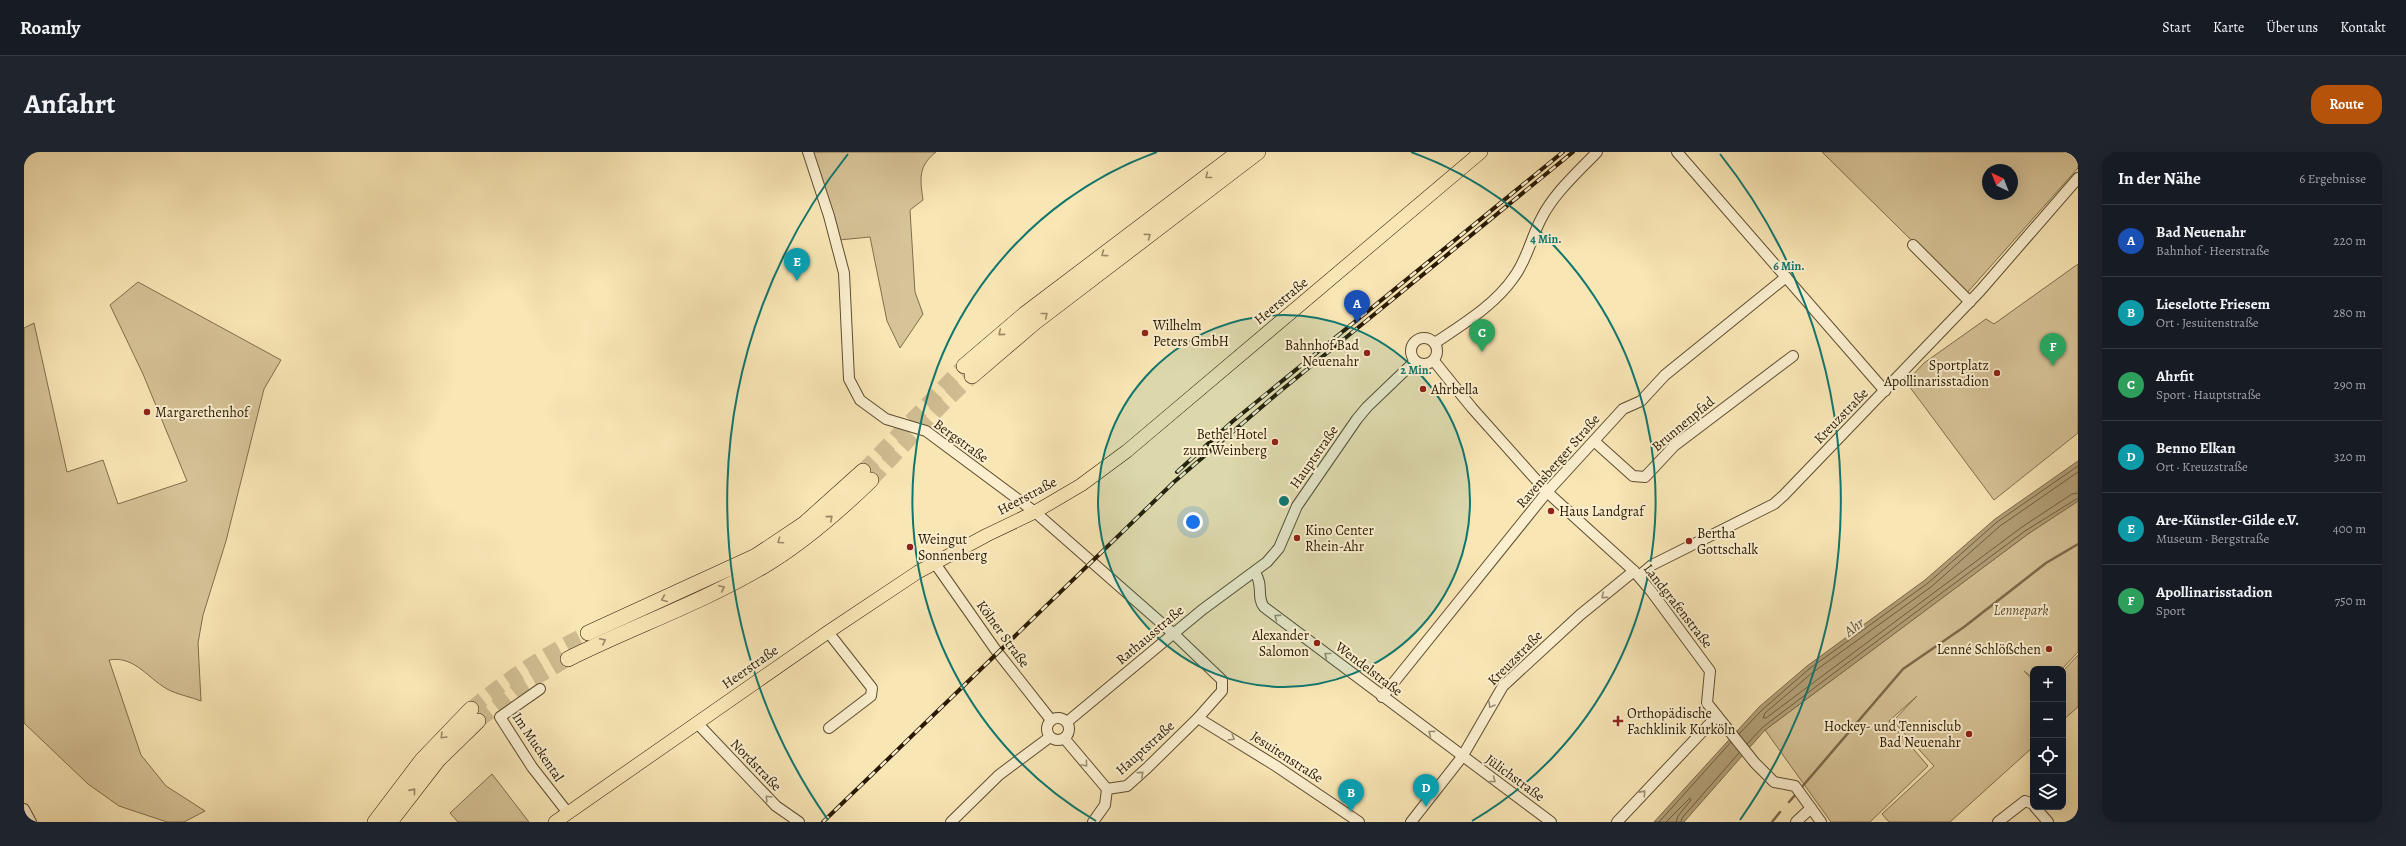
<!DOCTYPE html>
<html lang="de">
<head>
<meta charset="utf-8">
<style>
	body { margin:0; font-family:Alegreya,serif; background:#20242c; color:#f1f3f6 }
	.controls { position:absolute; right:12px; bottom:12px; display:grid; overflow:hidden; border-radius:8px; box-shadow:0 4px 16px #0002 }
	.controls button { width:36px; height:36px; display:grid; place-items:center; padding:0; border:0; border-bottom:1px solid #363941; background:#171b24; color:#f1f3f6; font:20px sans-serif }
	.compass { position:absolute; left:1958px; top:12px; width:36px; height:36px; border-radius:50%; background:#171b24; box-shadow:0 4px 16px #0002; rotate:317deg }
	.you { position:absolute; left:1169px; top:370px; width:14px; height:14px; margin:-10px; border:3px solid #fff; border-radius:50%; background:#1a73e8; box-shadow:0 0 0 6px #1a73e833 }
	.badge { display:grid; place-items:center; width:26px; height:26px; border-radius:50%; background:#b45309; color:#fff; font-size:13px; font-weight:700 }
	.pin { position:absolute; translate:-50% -33px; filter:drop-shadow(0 1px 2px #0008) }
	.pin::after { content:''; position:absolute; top:21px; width:14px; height:12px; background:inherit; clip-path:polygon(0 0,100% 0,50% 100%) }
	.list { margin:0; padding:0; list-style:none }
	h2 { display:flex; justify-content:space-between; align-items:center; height:52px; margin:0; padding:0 16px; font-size:17px }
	h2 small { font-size:13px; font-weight:400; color:#9ea1a6 }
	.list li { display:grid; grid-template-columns:26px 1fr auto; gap:12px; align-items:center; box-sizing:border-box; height:72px; padding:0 16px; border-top:1px solid #363941 }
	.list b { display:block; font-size:15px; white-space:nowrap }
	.list p { margin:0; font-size:13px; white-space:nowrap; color:#9ea1a6 }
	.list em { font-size:13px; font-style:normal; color:#9ea1a6 }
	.icon { flex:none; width:22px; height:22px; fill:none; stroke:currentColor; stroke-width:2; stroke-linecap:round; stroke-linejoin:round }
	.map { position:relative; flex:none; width:2054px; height:670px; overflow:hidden; border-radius:16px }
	header { display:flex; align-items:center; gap:24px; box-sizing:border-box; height:56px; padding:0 20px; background:#171b24; border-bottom:1px solid #363941 }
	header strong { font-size:19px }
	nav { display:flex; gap:22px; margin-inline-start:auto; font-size:14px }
	.intro { display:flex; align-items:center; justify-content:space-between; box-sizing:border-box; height:96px; padding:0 24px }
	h1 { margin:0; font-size:28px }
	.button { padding:10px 18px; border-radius:16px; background:#b45309; color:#fff; font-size:14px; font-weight:700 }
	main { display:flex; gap:24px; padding:0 24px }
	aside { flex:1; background:#171b24; border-radius:16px; box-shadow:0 4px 16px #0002 }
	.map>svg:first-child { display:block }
	.green { fill:#d6c397; stroke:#806e4c; fill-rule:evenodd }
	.water { fill:#b2a078; stroke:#7b6a49 }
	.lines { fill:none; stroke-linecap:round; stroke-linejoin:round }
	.shore { stroke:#6e5c3d; stroke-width:1 }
	.stream { stroke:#7b6a49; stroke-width:2.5 }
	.highway-tunnel { stroke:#cfbd91; stroke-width:15; stroke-dasharray:15 8; stroke-linecap:butt }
	.minor-casing { stroke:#5d4c2f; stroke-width:12 }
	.major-casing { stroke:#291902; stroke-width:14 }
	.highway-casing { stroke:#291902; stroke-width:16 }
	.minor { stroke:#fbefcf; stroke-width:10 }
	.major { stroke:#f9e6b5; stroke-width:13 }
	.highway { stroke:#f9e6b5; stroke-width:15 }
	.rail-casing { stroke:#291902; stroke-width:4 }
	.rail { stroke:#fbefcf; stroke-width:2.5; stroke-dasharray:8; stroke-linecap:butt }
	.oneway { stroke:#9b8a64 }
	.oneway2 { stroke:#9c8f73 }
	.ring { fill:none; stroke:#0f766e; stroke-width:2 }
	.poi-dot { fill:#8f2418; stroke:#fbefcf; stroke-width:1.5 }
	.labels { text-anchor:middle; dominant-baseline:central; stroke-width:4; stroke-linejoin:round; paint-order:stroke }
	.street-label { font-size:14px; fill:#291902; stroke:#fbefcf }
	.poi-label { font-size:14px; fill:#291902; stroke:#fbefcf; text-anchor:start }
	.park-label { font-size:14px; font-style:italic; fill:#5d4c2f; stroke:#fbefcf }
	.water-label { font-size:15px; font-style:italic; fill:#604f31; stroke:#fbefcf }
	.centre { fill:#0f766e; stroke:#fbefcf; stroke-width:2 }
	.ring-label { font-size:12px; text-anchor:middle; font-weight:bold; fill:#0f766e; stroke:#fbefcf; stroke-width:4; stroke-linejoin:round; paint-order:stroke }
</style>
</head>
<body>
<header>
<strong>Roamly</strong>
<nav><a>Start</a><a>Karte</a><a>Über uns</a><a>Kontakt</a></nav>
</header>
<div class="intro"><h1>Anfahrt</h1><a class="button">Route</a></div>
<main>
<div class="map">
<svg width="2054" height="670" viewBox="0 0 2054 670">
	<rect width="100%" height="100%" fill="#f9e6b5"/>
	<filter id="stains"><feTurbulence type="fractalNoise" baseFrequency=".005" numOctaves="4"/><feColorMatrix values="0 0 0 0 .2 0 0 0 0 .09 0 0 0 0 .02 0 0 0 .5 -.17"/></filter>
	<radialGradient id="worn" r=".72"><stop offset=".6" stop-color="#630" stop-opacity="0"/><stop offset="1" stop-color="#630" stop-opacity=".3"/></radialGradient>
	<g class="green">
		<path d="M785,0H912C894,14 896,27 899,48L886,58L891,140L899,162L876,196L863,169L846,85L815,88Z"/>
		<path d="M1798,0H2054V16L1942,142ZM1964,18H1988V42H1964Z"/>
		<path d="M2054,112V281L1970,348L1882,230L1900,211L1962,167L1970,172Z"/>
		<path d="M114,130L257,208L240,237L202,389L179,463L174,491L177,549C167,545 156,543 147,539C125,529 112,503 85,508L117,603L142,634L181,659L160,670H143L95,654L64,632L0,571V176L10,171L43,320L79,308L94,352L163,329L119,222L86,153Z"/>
		<path d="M2054,349V500L2038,517H2009V526L2000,519L2009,529V595L1926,670H1865L1858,662L1910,614L1869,569L1893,544L1865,569L1904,614L1846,670H1807L1741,578L2004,382Z"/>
		<path d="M2054,503V555L2039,568V519Z"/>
		<path d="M468,622L505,670H434L426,661Z"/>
	</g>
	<path class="water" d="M2054,309V349L2004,382L1741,578L1660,670H1630L1735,555L1783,514L1901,428L1971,367Z"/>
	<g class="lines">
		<g class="shore">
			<path d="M2054,320L1976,374L1907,435L1788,521L1741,561L1739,566H1742L1998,375L2048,342L2054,341"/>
			<path d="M1715,582L1738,558L1785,517L1904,431L1973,370L2054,314"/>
			<path d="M1723,592L1739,575L1798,530L2001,379L2054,346"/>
			<path d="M1635,670L1707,590"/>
			<path d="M1642,670L1666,646L1667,648L1654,664L1652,670"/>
			<path d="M1657,670L1658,666L1715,601"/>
		</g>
		<g class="stream">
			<path d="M1777,636L1879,517L1940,475L2022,411L2054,392"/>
			<path d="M1765,650L1772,642"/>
			<path d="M1748,670L1756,660"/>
		</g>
		<g class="highway-tunnel">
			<path d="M839,319L940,214"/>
			<path d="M847,328L916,255L948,224"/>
			<path d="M447,557C484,526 521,502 564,481"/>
			<path d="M454,569L499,533L544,507"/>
		</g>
		<defs>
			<g id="minor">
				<path d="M784,0L805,64L820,121L825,227L836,248L862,267L902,279L1011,360L1152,484L1198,528V539L1174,566L1123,616L1103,634L1083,637"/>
				<path d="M1653,0L1861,239"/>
				<path d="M1889,93L1946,150"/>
				<circle cx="1400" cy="199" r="13"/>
				<path d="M1411,191C1439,172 1471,153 1490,125C1503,108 1507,86 1517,67C1530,41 1553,21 1573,0"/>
				<path d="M1410,209L1448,256L1523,340L1610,419L1627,439L1686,519L1683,551L1731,611L1750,630L1771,634L1797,670"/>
				<path d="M1570,289L1609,324L1621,325L1650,294L1769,204"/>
				<path d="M910,410L971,497L1027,568"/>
				<path d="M1231,421C1240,433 1232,445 1240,455L1527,670"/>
				<path d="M1615,424L1628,413L1750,352L1760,343L1956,139L2054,26"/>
				<path d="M804,480L848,536L847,544L805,576"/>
				<path d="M516,537L476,565L508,615L544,661"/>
				<path d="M1358,545L1523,340L1599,257L1617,249L1641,223L1762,125"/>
				<circle cx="1034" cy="577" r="11"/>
				<path d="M1174,566L1252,614L1335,670"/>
				<path d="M1043,570L1178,458L1243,410L1255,396L1273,354L1333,267L1343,255L1391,209"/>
				<path d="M673,571L752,654L775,670"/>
				<path d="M1040,586L1083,637"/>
				<path d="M2011,655L2024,670"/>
				<path d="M0,657L7,670"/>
				<path d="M927,670L975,623L1026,585"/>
				<path d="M1069,670L1081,653L1083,637"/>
				<path d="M1387,670L1438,605L1479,534L1556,463L1610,419"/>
				<path d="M1593,670L1693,564"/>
				<path d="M1772,670L1787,656"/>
				<path d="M1974,670L2001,649L2009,652"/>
			</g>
			<path id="major" d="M531,670L804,480L894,420L963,383L1011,360L1057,333L1103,299L1457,0"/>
			<g id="highway">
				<path d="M940,214L1001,162L1215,0"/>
				<path d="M948,224L1010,171L1234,0"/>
				<path d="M564,481L732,404L780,372L839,319"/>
				<path d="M544,507C608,475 677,451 738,415C779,391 814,360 847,328"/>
				<path d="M351,670L398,608L447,557"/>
				<path d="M366,670L414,608L454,569"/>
			</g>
		</defs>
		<use href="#minor" class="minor-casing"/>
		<use href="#major" class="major-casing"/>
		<use href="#highway" class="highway-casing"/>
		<use href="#minor" class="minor"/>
		<use href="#major" class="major"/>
		<use href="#highway" class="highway"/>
		<defs>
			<g id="rail">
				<path d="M1153,320L1209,269L1539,0"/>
				<path d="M799,670L1150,330L1254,241L1549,0"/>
			</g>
		</defs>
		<use href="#rail" class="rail-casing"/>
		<use href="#rail" class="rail"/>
	</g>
	<defs><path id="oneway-chevron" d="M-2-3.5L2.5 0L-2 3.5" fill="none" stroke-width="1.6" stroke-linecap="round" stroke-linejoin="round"/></defs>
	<g class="oneway">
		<use href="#oneway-chevron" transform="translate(1184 24) rotate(142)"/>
		<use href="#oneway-chevron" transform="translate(1124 84) rotate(-37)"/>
		<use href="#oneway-chevron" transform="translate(1080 102) rotate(143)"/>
		<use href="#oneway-chevron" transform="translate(1021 163) rotate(-38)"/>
		<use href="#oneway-chevron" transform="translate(977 181) rotate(140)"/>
		<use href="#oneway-chevron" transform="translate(806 366) rotate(-40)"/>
		<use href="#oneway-chevron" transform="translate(756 389) rotate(146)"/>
		<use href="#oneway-chevron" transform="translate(698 436) rotate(-25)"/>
		<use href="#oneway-chevron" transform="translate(640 447) rotate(157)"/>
		<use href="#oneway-chevron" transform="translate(579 489) rotate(-27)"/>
		<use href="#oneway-chevron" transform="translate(419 584) rotate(134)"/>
		<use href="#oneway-chevron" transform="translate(389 639) rotate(-51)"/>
	</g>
	<g class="oneway2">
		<use href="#oneway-chevron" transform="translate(1580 444) rotate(140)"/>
		<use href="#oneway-chevron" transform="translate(1253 465) rotate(-143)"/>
		<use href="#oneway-chevron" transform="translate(1303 503) rotate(-142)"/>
		<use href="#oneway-chevron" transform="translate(1467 553) rotate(121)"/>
		<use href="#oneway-chevron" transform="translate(1407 581) rotate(-143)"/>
		<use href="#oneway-chevron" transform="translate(1208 586) rotate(32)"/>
		<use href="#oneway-chevron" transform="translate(1061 612) rotate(50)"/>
		<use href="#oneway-chevron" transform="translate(1117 622) rotate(-41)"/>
		<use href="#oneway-chevron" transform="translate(1469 628) rotate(36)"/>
		<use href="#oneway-chevron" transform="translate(1619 641) rotate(-48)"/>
		<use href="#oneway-chevron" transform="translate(744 646) rotate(-134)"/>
	</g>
	<circle cx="1260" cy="349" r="186" fill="#0f766e" fill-opacity=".12"/>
	<g class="ring">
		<circle cx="1260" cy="349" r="186"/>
		<path d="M1072 669A371 371 0 0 1 1133 0M1387 0A371 371 0 0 1 1448 669"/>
		<path d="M804 668A557 557 0 0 1 824 2M1696 2A557 557 0 0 1 1716 668"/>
	</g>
	<g class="poi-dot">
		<circle cx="1121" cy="181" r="4"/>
		<circle cx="1343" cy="201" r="4"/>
		<circle cx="1973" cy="221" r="4"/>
		<circle cx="1399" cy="237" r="4"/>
		<circle cx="123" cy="260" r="4"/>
		<circle cx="1251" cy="290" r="4"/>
		<circle cx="1527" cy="359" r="4"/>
		<circle cx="1273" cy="386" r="4"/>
		<circle cx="1665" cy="389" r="4"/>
		<circle cx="886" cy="395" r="4"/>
		<circle cx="1293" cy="491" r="4"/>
		<circle cx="2025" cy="497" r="4"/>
		<path d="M1592 563h4v4h4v4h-4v4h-4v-4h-4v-4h4z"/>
		<circle cx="1945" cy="582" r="4"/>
	</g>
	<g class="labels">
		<g class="street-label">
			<text transform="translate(1257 149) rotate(-40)">Heerstraße</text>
			<text transform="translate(1817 264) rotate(-46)">Kreuzstraße</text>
			<text transform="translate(1659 272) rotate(-40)">Brunnenpfad</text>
			<text transform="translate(937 289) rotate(36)">Bergstraße</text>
			<text transform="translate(1290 305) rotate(-55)">Hauptstraße</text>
			<text transform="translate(1534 309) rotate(-49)">Ravensberger Straße</text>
			<text transform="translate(1003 344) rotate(-28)">Heerstraße</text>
			<text transform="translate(1654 454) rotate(52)">Landgrafenstraße</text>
			<text transform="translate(979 482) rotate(54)">Kölner Straße</text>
			<text transform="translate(1126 483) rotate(-40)">Rathausstraße</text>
			<text transform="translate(1491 506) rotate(-45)">Kreuzstraße</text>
			<text transform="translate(726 515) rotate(-35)">Heerstraße</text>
			<text transform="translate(1345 517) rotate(37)">Wendelstraße</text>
			<text transform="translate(514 595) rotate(56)">Im Muckental</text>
			<text transform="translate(1121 596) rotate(-42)">Hauptstraße</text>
			<text transform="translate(1263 605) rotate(33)">Jesuitenstraße</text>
			<text transform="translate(732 613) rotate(46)">Nordstraße</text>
			<text transform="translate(1491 626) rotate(36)">Jülichstraße</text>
		</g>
		<g class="poi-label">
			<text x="1129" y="173">Wilhelm<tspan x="1129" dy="16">Peters GmbH</tspan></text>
			<text x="1335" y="193" text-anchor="end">Bahnhof Bad<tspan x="1335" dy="16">Neuenahr</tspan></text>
			<text x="1965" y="213" text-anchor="end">Sportplatz<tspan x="1965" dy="16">Apollinarisstadion</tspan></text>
			<text x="1407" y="237">Ahrbella</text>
			<text x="131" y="260">Margarethenhof</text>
			<text x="1243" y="282" text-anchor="end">Bethel Hotel<tspan x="1243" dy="16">zum Weinberg</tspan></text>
			<text x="1535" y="359">Haus Landgraf</text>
			<text x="1281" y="378">Kino Center<tspan x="1281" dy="16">Rhein-Ahr</tspan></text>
			<text x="1673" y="381">Bertha<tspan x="1673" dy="16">Gottschalk</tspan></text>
			<text x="894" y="387">Weingut<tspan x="894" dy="16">Sonnenberg</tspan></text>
			<text x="1285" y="483" text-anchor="end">Alexander<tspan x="1285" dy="16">Salomon</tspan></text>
			<text x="2017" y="497" text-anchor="end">Lenné Schlößchen</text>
			<text x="1603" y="561">Orthopädische<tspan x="1603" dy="16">Fachklinik Kurköln</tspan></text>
			<text x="1937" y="574" text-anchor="end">Hockey- und Tennisclub<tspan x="1937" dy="16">Bad Neuenahr</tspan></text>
		</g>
		<g class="park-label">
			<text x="1997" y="458">Lennepark</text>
		</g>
		<g class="water-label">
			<text transform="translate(1830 475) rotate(-37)">Ahr</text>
		</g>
	</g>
	<circle cx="1260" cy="349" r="6" class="centre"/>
	<g class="ring-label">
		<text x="1522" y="91">4 Min.</text>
		<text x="1765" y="118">6 Min.</text>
		<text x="1392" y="222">2 Min.</text>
	</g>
	<rect width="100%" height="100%" filter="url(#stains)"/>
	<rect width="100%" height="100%" fill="url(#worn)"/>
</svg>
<div class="controls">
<button>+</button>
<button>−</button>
<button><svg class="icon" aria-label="locate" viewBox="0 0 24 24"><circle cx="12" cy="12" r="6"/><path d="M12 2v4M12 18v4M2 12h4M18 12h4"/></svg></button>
<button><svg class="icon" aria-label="layers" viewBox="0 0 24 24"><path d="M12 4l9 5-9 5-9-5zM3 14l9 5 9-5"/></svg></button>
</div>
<svg class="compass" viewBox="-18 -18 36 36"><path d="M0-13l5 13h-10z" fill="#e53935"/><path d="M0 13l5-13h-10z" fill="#9ea1a6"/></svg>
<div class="you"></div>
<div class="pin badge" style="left:1333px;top:171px;background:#1a4fb4">A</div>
<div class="pin badge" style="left:1327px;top:660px;background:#0f9aa8">B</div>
<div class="pin badge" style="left:1458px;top:200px;background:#2e9e5b">C</div>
<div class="pin badge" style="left:1402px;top:655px;background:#0f9aa8">D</div>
<div class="pin badge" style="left:773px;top:129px;background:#0f9aa8">E</div>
<div class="pin badge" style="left:2029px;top:214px;background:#2e9e5b">F</div>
</div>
<aside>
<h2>In der Nähe<small>6 Ergebnisse</small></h2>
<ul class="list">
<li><span class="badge" style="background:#1a4fb4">A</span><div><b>Bad Neuenahr</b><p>Bahnhof · Heerstraße</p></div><em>220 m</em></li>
<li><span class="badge" style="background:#0f9aa8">B</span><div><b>Lieselotte Friesem</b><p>Ort · Jesuitenstraße</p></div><em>280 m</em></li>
<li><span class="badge" style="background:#2e9e5b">C</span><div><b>Ahrfit</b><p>Sport · Hauptstraße</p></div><em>290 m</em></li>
<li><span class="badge" style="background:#0f9aa8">D</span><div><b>Benno Elkan</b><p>Ort · Kreuzstraße</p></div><em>320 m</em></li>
<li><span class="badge" style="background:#0f9aa8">E</span><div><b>Are-Künstler-Gilde e.V.</b><p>Museum · Bergstraße</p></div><em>400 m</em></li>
<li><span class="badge" style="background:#2e9e5b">F</span><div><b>Apollinarisstadion</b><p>Sport</p></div><em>750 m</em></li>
</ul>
</aside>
</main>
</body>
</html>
